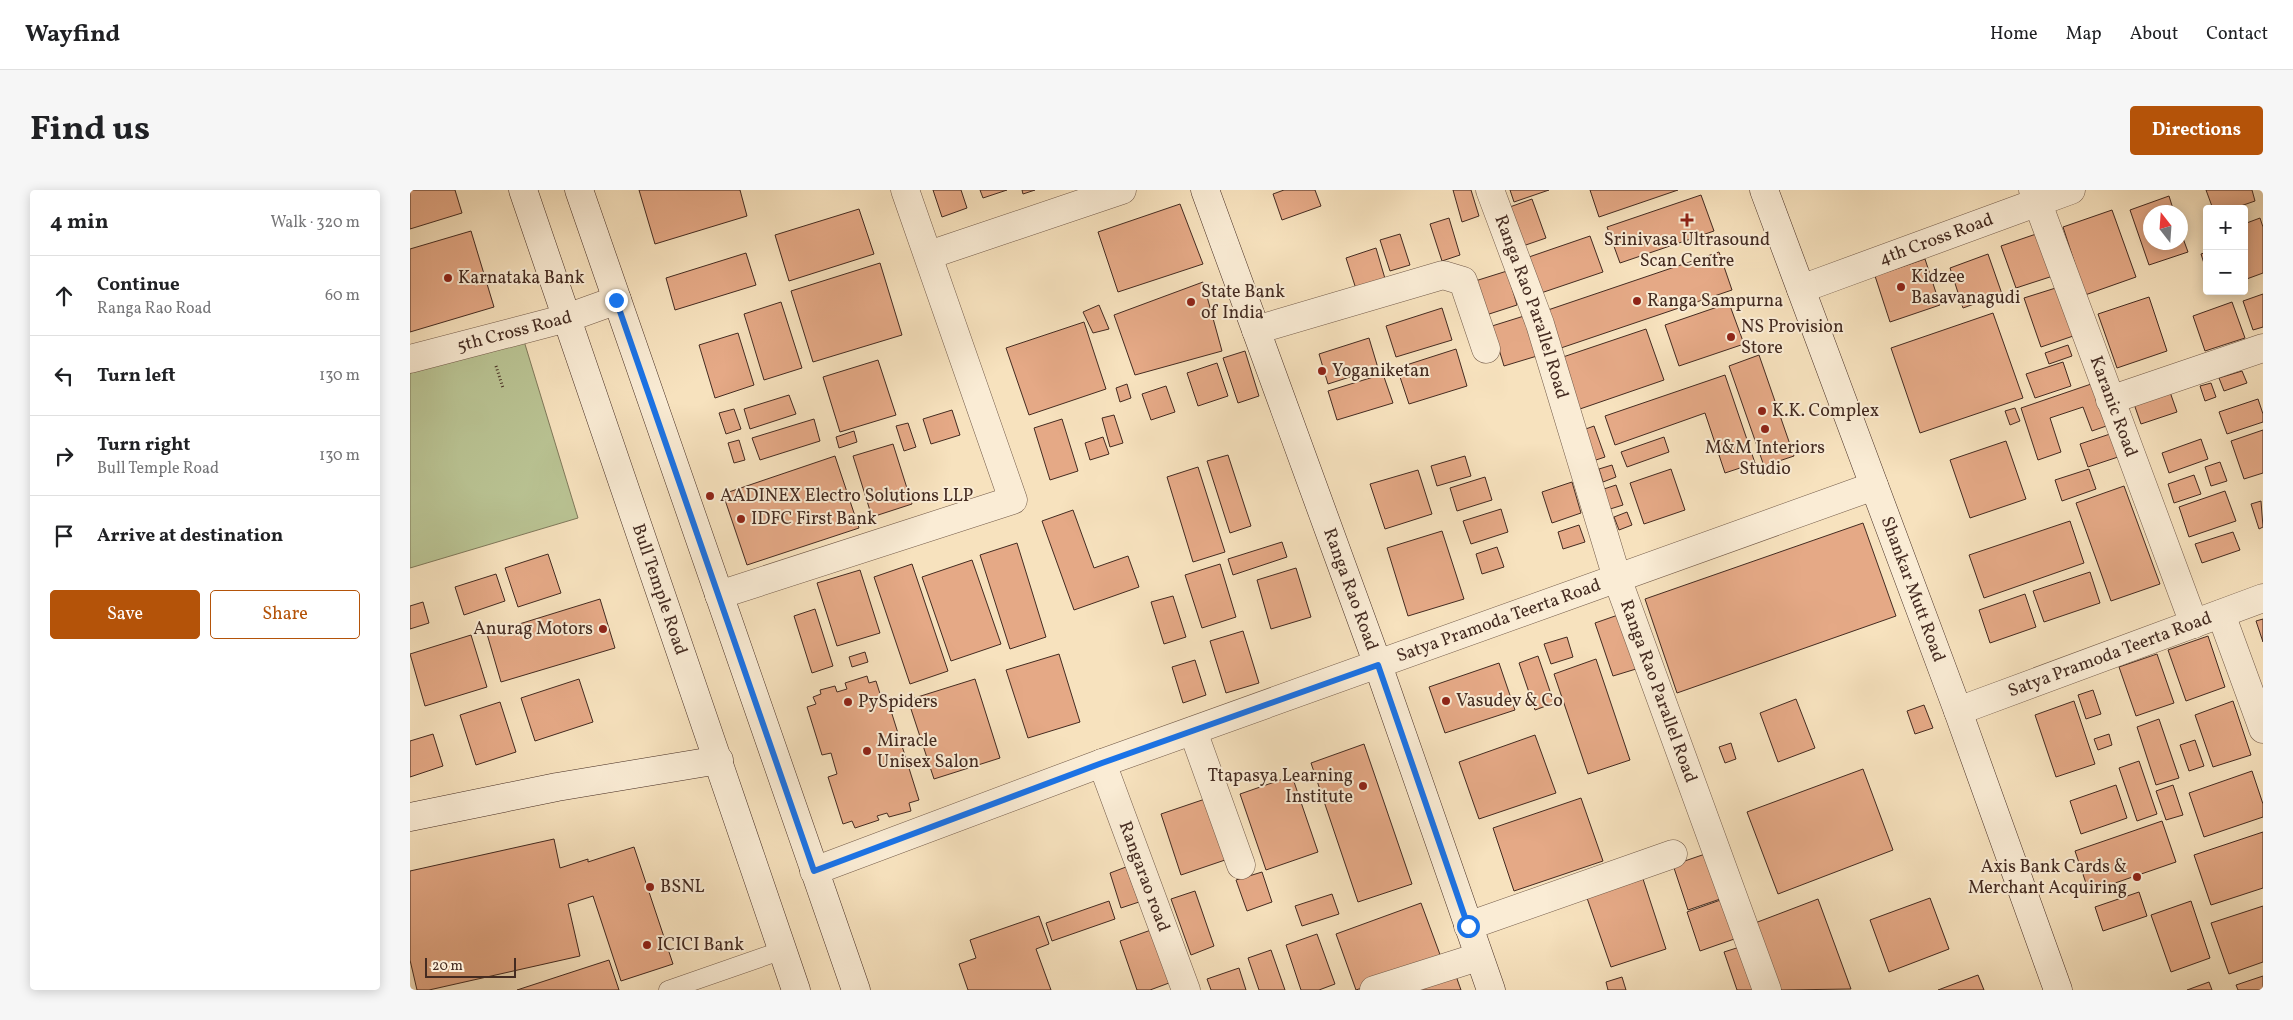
<!DOCTYPE html>
<html lang="en">
<head>
<meta charset="utf-8">
<style>
	body { margin:0; font-family:Vollkorn,serif; background:#f6f6f6; color:#202124 }
	.controls { position:absolute; right:15px; top:15px; display:grid; overflow:hidden; border-radius:5px; box-shadow:0 2px 12px #0003 }
	.controls button { width:45px; height:45px; display:grid; place-items:center; padding:0; border:0; border-bottom:1px solid #e0e0e0; background:#fff; color:#202124; font:25px sans-serif }
	.compass { position:absolute; left:1733px; top:15px; width:45px; height:45px; border-radius:50%; background:#fff; box-shadow:0 2px 12px #0003; rotate:343deg }
	.scale { position:absolute; left:15px; bottom:12px; width:91px; box-sizing:border-box; padding-left:5px; border:2px solid #442b21; border-top:0; font-size:14px; line-height:18px; white-space:nowrap; color:#442b21; -webkit-text-stroke:4px #faecd5; paint-order:stroke }
	.stop { position:absolute; width:15px; height:15px; margin:-11px; border:4px solid #1a73e8; border-radius:50%; background:#fff }
	.stop.end { background:#1a73e8; border-color:#fff; box-shadow:0 1px 5px #0008 }
	.list { margin:0; padding:0; list-style:none }
	h2 { display:flex; justify-content:space-between; align-items:center; height:65px; margin:0; padding:0 20px; font-size:21px }
	h2 small { font-size:16px; font-weight:400; color:#757577 }
	.list li { display:grid; grid-template-columns:32px 1fr auto; gap:15px; align-items:center; box-sizing:border-box; height:80px; padding:0 20px; border-top:1px solid #e0e0e0 }
	.list b { display:block; font-size:19px; white-space:nowrap }
	.list p { margin:0; font-size:16px; white-space:nowrap; color:#757577 }
	.list em { font-size:16px; font-style:normal; color:#757577 }
	.actions { display:flex; gap:10px; padding:15px 20px }
	.actions a { flex:1; padding:11px 0; border:1px solid #b45309; border-radius:5px; text-align:center; font-size:18px; color:#b45309 }
	.actions .main { background:#b45309; color:#fff }
	.icon { flex:none; width:28px; height:28px; fill:none; stroke:currentColor; stroke-width:2; stroke-linecap:round; stroke-linejoin:round }
	.map { position:relative; flex:none; width:1853px; height:800px; overflow:hidden; border-radius:5px }
	header { display:flex; align-items:center; gap:30px; box-sizing:border-box; height:70px; padding:0 25px; background:#fff; border-bottom:1px solid #e0e0e0 }
	header strong { font-size:24px }
	nav { display:flex; gap:28px; margin-inline-start:auto; font-size:18px }
	.intro { display:flex; align-items:center; justify-content:space-between; box-sizing:border-box; height:120px; padding:0 30px }
	h1 { margin:0; font-size:35px }
	.button { padding:12px 22px; border-radius:5px; background:#b45309; color:#fff; font-size:18px; font-weight:700 }
	main { display:flex; gap:30px; padding:0 30px }
	aside { flex:1; background:#fff; border-radius:5px; box-shadow:0 2px 12px #0003 }
	.map>svg:first-child { display:block }
	.green { fill:#bac494; stroke:#7f785a }
	.building { fill:#e5a986; stroke:#442b21 }
	.lines { fill:none; stroke-linecap:round; stroke-linejoin:round }
	.lane-casing { stroke:#715948; stroke-width:19 }
	.street-casing { stroke:#715948; stroke-width:29 }
	.secondary-casing { stroke:#442b21; stroke-width:29 }
	.path { stroke:#442b21; stroke-width:3; stroke-dasharray:1 2.5; stroke-linecap:butt }
	.lane { stroke:#faecd5; stroke-width:18 }
	.street { stroke:#faecd5; stroke-width:28 }
	.secondary { stroke:#faecd5; stroke-width:28 }
	.route { stroke:#1a73e8; stroke-width:6 }
	.poi-dot { fill:#8f2418; stroke:#faecd5; stroke-width:2 }
	.labels { text-anchor:middle; dominant-baseline:central; stroke-width:4; stroke-linejoin:round; paint-order:stroke }
	.poi-label { font-size:18px; fill:#442b21; stroke:#faecd5; text-anchor:start }
	.street-label { font-size:18px; fill:#442b21; stroke:#faecd5 }
</style>
</head>
<body>
<header>
<strong>Wayfind</strong>
<nav><a>Home</a><a>Map</a><a>About</a><a>Contact</a></nav>
</header>
<div class="intro"><h1>Find us</h1><a class="button">Directions</a></div>
<main>
<aside>
<h2>4 min<small>Walk · 320 m</small></h2>
<ul class="list">
<li><svg class="icon" aria-label="ahead" viewBox="0 0 24 24"><path d="M12 20V5M6 11l6-6 6 6"/></svg><div><b>Continue</b><p>Ranga Rao Road</p></div><em>60 m</em></li>
<li><svg class="icon" aria-label="left" viewBox="0 0 24 24"><path d="M17 20v-9H6M10 6l-5 5 5 5"/></svg><div><b>Turn left</b></div><em>130 m</em></li>
<li><svg class="icon" aria-label="right" viewBox="0 0 24 24"><path d="M7 20v-9h11M14 6l5 5-5 5"/></svg><div><b>Turn right</b><p>Bull Temple Road</p></div><em>130 m</em></li>
<li><svg class="icon" aria-label="arrive" viewBox="0 0 24 24"><path d="M6 21V4h12l-3 4 3 4H6"/></svg><div><b>Arrive at destination</b></div></li>
</ul>
<div class="actions"><a class="main">Save</a><a>Share</a></div>
</aside>
<div class="map">
<svg width="1853" height="800" viewBox="0 0 1853 800">
	<rect width="100%" height="100%" fill="#f7e2be"/>
	<filter id="stains"><feTurbulence type="fractalNoise" baseFrequency=".004" numOctaves="4"/><feColorMatrix values="0 0 0 0 .2 0 0 0 0 .09 0 0 0 0 .02 0 0 0 .5 -.17"/></filter>
	<radialGradient id="worn" r=".72"><stop offset=".6" stop-color="#630" stop-opacity="0"/><stop offset="1" stop-color="#630" stop-opacity=".3"/></radialGradient>
	<path class="green" d="M114,151L168,328L0,378V183Z"/>
	<g class="building">
		<path d="M0,0H45L52,23L0,39Z"/>
		<path d="M229,0H330L337,26L245,54Z"/>
		<path d="M523,0H551L557,18L532,27Z"/>
		<path d="M570,0H597L573,8Z"/>
		<path d="M612,0H625L613,4Z"/>
		<path d="M874,0H905L911,16L872,30L863,4Z"/>
		<path d="M1043,0H1061L1069,26L1052,32Z"/>
		<path d="M1100,0H1139L1104,12Z"/>
		<path d="M1180,0H1268L1189,27Z"/>
		<path d="M1796,0H1842L1845,11L1822,19H1803Z"/>
		<path d="M1291,5L1304,41L1210,73L1197,37Z"/>
		<path d="M1759,6L1764,22H1740V52H1770V40L1778,62L1739,75L1720,20Z"/>
		<path d="M1122,9L1136,48L1110,57L1097,18Z"/>
		<path d="M770,14L793,74L708,102L688,42Z"/>
		<path d="M449,19L464,64L379,91L365,45Z"/>
		<path d="M1702,20L1726,87L1675,105L1653,37Z"/>
		<path d="M1039,28L1050,65L1032,71L1020,34Z"/>
		<path d="M1850,28L1853,37V83L1834,90V34Z"/>
		<path d="M61,41L84,117L0,142V59Z"/>
		<path d="M1632,42L1646,85L1606,98L1591,56Z"/>
		<path d="M990,44L1000,75L980,81L970,50Z"/>
		<path d="M1180,46L1193,82L1128,104L1116,68Z"/>
		<path d="M966,58L976,92L947,102L936,68Z"/>
		<path d="M1309,62L1322,100L1145,160L1132,122Z"/>
		<path d="M1797,62V83L1791,64Z"/>
		<path d="M336,63L346,95L265,120L256,88Z"/>
		<path d="M1578,64L1592,104L1553,118L1540,78Z"/>
		<path d="M1515,69L1530,115L1480,132L1465,86Z"/>
		<path d="M470,73L492,145L403,172L381,101Z"/>
		<path d="M1097,81L1107,115L1073,126L1062,92Z"/>
		<path d="M793,92L812,161L725,185L704,125Z"/>
		<path d="M1652,96L1669,144L1631,157L1614,108Z"/>
		<path d="M1853,104V137L1843,140L1833,111Z"/>
		<path d="M1739,107L1757,161L1707,178L1688,124Z"/>
		<path d="M371,112L392,178L354,190L334,124Z"/>
		<path d="M1822,112L1835,148L1795,161L1783,126Z"/>
		<path d="M1319,113L1334,154L1269,176L1255,135Z"/>
		<path d="M689,115L699,139L683,143L673,122Z"/>
		<path d="M1032,118L1042,150L986,167L976,136Z"/>
		<path d="M1583,123L1613,208L1510,243L1481,158Z"/>
		<path d="M1114,126L1127,166L1094,176L1082,136Z"/>
		<path d="M674,132L696,199L619,225L596,158Z"/>
		<path d="M1236,139L1254,190L1167,220L1150,168Z"/>
		<path d="M328,143L344,195L305,208L289,155Z"/>
		<path d="M959,148L968,178L918,194L909,164Z"/>
		<path d="M1658,155L1662,166L1639,174L1635,163Z"/>
		<path d="M1046,159L1057,196L999,214L987,178Z"/>
		<path d="M835,161L849,206L828,213L813,168Z"/>
		<path d="M1349,165L1384,266L1354,276L1319,176Z"/>
		<path d="M468,170L486,225L430,242L413,187Z"/>
		<path d="M1653,172L1661,196L1625,208L1616,184Z"/>
		<path d="M807,173L818,206L788,216L777,183Z"/>
		<path d="M1832,181L1837,193L1814,201L1809,188Z"/>
		<path d="M973,184L983,213L927,230L918,201Z"/>
		<path d="M1315,185L1345,273L1315,283L1295,223L1205,255L1195,226Z"/>
		<path d="M1687,192L1702,234L1682,241L1673,217L1640,228L1651,262L1628,270L1611,218Z"/>
		<path d="M1801,193L1806,207L1795,211L1790,196Z"/>
		<path d="M717,194L721,208L710,212L706,198Z"/>
		<path d="M756,196L765,222L741,230L732,204Z"/>
		<path d="M1760,202L1767,222L1731,234L1724,214Z"/>
		<path d="M379,205L386,224L340,239L334,219Z"/>
		<path d="M1848,209L1853,224V232L1817,244L1809,222Z"/>
		<path d="M1605,218L1610,231L1600,235L1595,221Z"/>
		<path d="M324,219L331,239L316,244L309,223Z"/>
		<path d="M542,220L550,245L521,254L513,229Z"/>
		<path d="M704,225L713,253L700,257L692,228Z"/>
		<path d="M404,229L410,251L350,270L342,248Z"/>
		<path d="M652,229L668,281L640,290L624,238Z"/>
		<path d="M498,233L506,257L494,261L486,236Z"/>
		<path d="M1184,236L1195,267L1183,271L1173,240Z"/>
		<path d="M1853,240V283L1834,289L1821,251Z"/>
		<path d="M444,241L447,252L429,258L426,247Z"/>
		<path d="M1706,242L1714,265L1678,277L1670,254Z"/>
		<path d="M693,247L699,264L680,270L675,253Z"/>
		<path d="M1254,247L1259,262L1217,277L1211,262Z"/>
		<path d="M1791,249L1798,269L1759,283L1752,263Z"/>
		<path d="M329,250L335,270L324,273L318,253Z"/>
		<path d="M1596,251L1616,309L1560,328L1540,270Z"/>
		<path d="M483,254L502,314L462,327L443,266Z"/>
		<path d="M818,265L841,336L820,343L797,271Z"/>
		<path d="M425,266L449,338L337,375L313,304Z"/>
		<path d="M1055,266L1061,286L1027,296L1021,276Z"/>
		<path d="M1810,272L1817,291L1801,296L1795,277Z"/>
		<path d="M1202,275L1206,287L1193,292L1189,279Z"/>
		<path d="M788,277L815,362L783,372L757,287Z"/>
		<path d="M1261,279L1275,320L1234,334L1220,293Z"/>
		<path d="M1679,279L1686,299L1652,311L1645,290Z"/>
		<path d="M1008,280L1022,324L975,339L960,294Z"/>
		<path d="M1784,285L1791,304L1764,313L1758,294Z"/>
		<path d="M1075,287L1082,310L1047,321L1040,298Z"/>
		<path d="M1162,292L1171,323L1142,333L1132,302Z"/>
		<path d="M1206,295L1213,315L1197,320L1191,300Z"/>
		<path d="M1714,296L1750,394L1701,411L1666,313Z"/>
		<path d="M1815,301L1826,331L1779,347L1769,317Z"/>
		<path d="M1851,311L1853,337L1849,339L1841,314Z"/>
		<path d="M1091,319L1098,342L1061,354L1053,331Z"/>
		<path d="M663,320L684,378L718,366L729,397L664,420L632,331Z"/>
		<path d="M1217,322L1222,335L1209,340L1204,327Z"/>
		<path d="M1660,331L1674,373L1574,408L1559,365Z"/>
		<path d="M1453,333L1486,426L1267,503L1235,409Z"/>
		<path d="M1169,335L1175,352L1153,359L1148,342Z"/>
		<path d="M1032,341L1054,409L998,426L977,358Z"/>
		<path d="M1823,342L1830,360L1792,373L1785,354Z"/>
		<path d="M872,352L877,367L823,385L818,369Z"/>
		<path d="M607,353L636,447L600,459L570,365Z"/>
		<path d="M1087,357L1094,377L1072,384L1066,364Z"/>
		<path d="M138,364L151,403L108,417L95,378Z"/>
		<path d="M562,370L591,454L541,471L512,387Z"/>
		<path d="M502,374L538,481L500,494L464,387Z"/>
		<path d="M810,374L826,427L792,438L775,385Z"/>
		<path d="M886,378L901,427L861,439L847,390Z"/>
		<path d="M450,380L470,443L427,456L407,393Z"/>
		<path d="M1680,382L1690,413L1634,432L1623,401Z"/>
		<path d="M86,384L95,411L54,425L45,397Z"/>
		<path d="M1615,404L1626,437L1580,453L1569,420Z"/>
		<path d="M763,406L776,447L754,454L741,412Z"/>
		<path d="M190,409L205,458L91,492L77,444Z"/>
		<path d="M13,412L19,433L0,439V416Z"/>
		<path d="M405,419L423,476L402,483L384,426Z"/>
		<path d="M1208,425L1226,479L1203,486L1185,433Z"/>
		<path d="M1853,429V452L1846,431Z"/>
		<path d="M833,441L849,493L816,503L800,451Z"/>
		<path d="M61,445L77,497L15,516L0,464Z"/>
		<path d="M1798,446L1815,497L1776,511L1758,460Z"/>
		<path d="M1157,447L1163,467L1141,474L1134,454Z"/>
		<path d="M455,462L458,472L442,477L439,467Z"/>
		<path d="M649,464L670,532L618,548L596,480Z"/>
		<path d="M1747,464L1764,513L1726,526L1709,477Z"/>
		<path d="M1128,466L1144,513L1125,520L1109,473Z"/>
		<path d="M1186,469L1220,570L1178,584L1144,484Z"/>
		<path d="M785,470L796,505L773,513L762,477Z"/>
		<path d="M1089,473L1105,520L1035,543L1019,497Z"/>
		<path d="M457,486L459,493L466,491L471,507L476,505L509,610L499,613L501,621L479,627L477,623L467,626L469,630L445,638L442,631L433,634L418,587L427,584L421,563L412,565L397,517L406,514L403,507L411,504L410,500L425,496L427,502L437,499L435,493Z"/>
		<path d="M169,489L183,532L125,551L111,508Z"/>
		<path d="M565,489L590,568L524,589L498,510Z"/>
		<path d="M1683,500L1691,524L1676,529L1668,505Z"/>
		<path d="M1386,509L1405,558L1368,572L1350,523Z"/>
		<path d="M1664,511L1685,574L1646,587L1625,525Z"/>
		<path d="M1823,511L1841,565L1803,577L1785,525Z"/>
		<path d="M90,512L106,562L66,575L50,525Z"/>
		<path d="M1514,515L1523,538L1505,544L1497,521Z"/>
		<path d="M1749,529L1769,588L1746,595L1727,537Z"/>
		<path d="M23,544L33,576L0,587V551Z"/>
		<path d="M1699,544L1702,555L1688,560L1684,549Z"/>
		<path d="M1125,545L1146,603L1069,629L1049,572Z"/>
		<path d="M1785,550L1794,576L1779,581L1770,555Z"/>
		<path d="M1321,553L1326,569L1315,573L1309,557Z"/>
		<path d="M954,554L1002,694L948,712L901,573Z"/>
		<path d="M1729,571L1747,624L1727,631L1709,578Z"/>
		<path d="M1453,579L1483,660L1368,704L1337,622Z"/>
		<path d="M1842,581L1853,614V627L1794,647L1779,603Z"/>
		<path d="M882,586L908,662L856,680L830,604Z"/>
		<path d="M1706,595L1717,628L1671,644L1660,611Z"/>
		<path d="M1763,595L1773,625L1756,630L1746,601Z"/>
		<path d="M798,608L818,669L771,685L751,624Z"/>
		<path d="M1171,608L1193,671L1104,701L1083,638Z"/>
		<path d="M1752,631L1766,672L1679,702L1665,661Z"/>
		<path d="M1853,642V698L1801,715L1784,665Z"/>
		<path d="M144,649L150,678L178,669V672L224,657L263,774L211,791L183,706L158,714L170,766L19,800H7L0,770V681Z"/>
		<path d="M1301,662L1316,707L1278,720L1263,675Z"/>
		<path d="M716,677L729,712L711,718L700,683Z"/>
		<path d="M852,682L862,712L837,721L826,690Z"/>
		<path d="M1233,689L1256,759L1201,777L1177,708Z"/>
		<path d="M785,701L804,756L781,765L761,709Z"/>
		<path d="M1729,702L1737,726L1693,741L1685,717Z"/>
		<path d="M922,704L929,724L892,736L885,716Z"/>
		<path d="M1316,708L1330,747L1290,761L1277,722Z"/>
		<path d="M1520,708L1539,759L1479,782L1460,730Z"/>
		<path d="M1408,709L1441,799L1371,800L1345,733Z"/>
		<path d="M699,711L705,729L642,751L636,733Z"/>
		<path d="M1781,711L1800,768L1761,782L1741,725Z"/>
		<path d="M1011,713L1032,770L946,800L926,744Z"/>
		<path d="M1853,716V772L1819,784L1801,733Z"/>
		<path d="M629,726L639,754L626,759L641,800H558L549,774L566,768L560,750Z"/>
		<path d="M741,740L759,793L740,800H727L710,751Z"/>
		<path d="M907,744L925,794L909,800H891L876,755Z"/>
		<path d="M1336,755L1351,800H1327L1314,762Z"/>
		<path d="M861,760L875,800H849L838,768Z"/>
		<path d="M199,770L209,800H107Z"/>
		<path d="M829,778L836,800H801L797,789Z"/>
		<path d="M1568,785L1574,800H1528Z"/>
		<path d="M1046,786L1051,800H997Z"/>
		<path d="M1853,786V800H1828L1826,795Z"/>
		<path d="M1212,787L1216,800H1198L1196,792Z"/>
		<path d="M1799,792L1802,800H1777Z"/>
	</g>
	<g class="lines">
		<defs>
			<path id="lane" d="M258,800L373,760"/>
			<g id="street">
				<path id="s1" d="M1080,0L1130,134L1207,388L1357,800"/>
				<path id="s2" d="M1623,0L1784,434"/>
				<path d="M519,65L712,0"/>
				<path id="s3" d="M1391,99L1661,0"/>
				<path d="M846,140L1033,85L1053,91L1076,159"/>
				<path id="s4" d="M0,169L157,128L207,110"/>
				<path d="M1700,210L1853,158"/>
				<path d="M309,405L603,310L495,0"/>
				<path d="M1811,424L1853,539"/>
				<path id="s5" d="M1548,521L1853,408"/>
				<path d="M783,541L831,675"/>
				<path id="s6" d="M692,573L776,800"/>
				<path id="s7" d="M404,681L692,573L1464,296"/>
				<path d="M1058,736L1263,664"/>
				<path d="M964,800L1068,767"/>
			</g>
			<g id="secondary">
				<path id="s8" d="M113,0L386,800"/>
				<path d="M169,0L446,800"/>
				<path id="s9" d="M795,0L968,475L1081,800"/>
				<path id="s10" d="M1354,0L1548,521L1648,800"/>
				<path d="M0,627L147,597L309,570"/>
			</g>
		</defs>
		<use href="#lane" class="lane-casing"/>
		<use href="#street" class="street-casing"/>
		<use href="#secondary" class="secondary-casing"/>
		<path class="path" d="M86,176L93,198"/>
		<use href="#lane" class="lane"/>
		<use href="#street" class="street"/>
		<use href="#secondary" class="secondary"/>
	</g>
	<g class="lines">
		<path class="route" d="M206,110L404,681L692,573L968,475L1058,736"/>
	</g>
	<g class="poi-dot">
		<path d="M1274.5 22.5h5v5h5v5h-5v5h-5v-5h-5v-5h5z"/>
		<circle cx="38" cy="88" r="5"/>
		<circle cx="1491" cy="97" r="5"/>
		<circle cx="1227" cy="111" r="5"/>
		<circle cx="781" cy="112" r="5"/>
		<circle cx="1321" cy="147" r="5"/>
		<circle cx="912" cy="181" r="5"/>
		<circle cx="1352" cy="221" r="5"/>
		<circle cx="1355" cy="239" r="5"/>
		<circle cx="300" cy="306" r="5"/>
		<circle cx="331" cy="329" r="5"/>
		<circle cx="193" cy="439" r="5"/>
		<circle cx="1036" cy="511" r="5"/>
		<circle cx="438" cy="512" r="5"/>
		<circle cx="457" cy="561" r="5"/>
		<circle cx="953" cy="596" r="5"/>
		<circle cx="1727" cy="687" r="5"/>
		<circle cx="240" cy="697" r="5"/>
		<circle cx="237" cy="755" r="5"/>
	</g>
	<g class="labels">
		<g class="poi-label">
			<text x="1277" y="50" text-anchor="middle">Srinivasa Ultrasound<tspan x="1277" dy="21">Scan Centre</tspan></text>
			<text x="1501" y="87">Kidzee<tspan x="1501" dy="21">Basavanagudi</tspan></text>
			<text x="48" y="88">Karnataka Bank</text>
			<text x="791" y="102">State Bank<tspan x="791" dy="21">of India</tspan></text>
			<text x="1237" y="111">Ranga Sampurna</text>
			<text x="1331" y="137">NS Provision<tspan x="1331" dy="21">Store</tspan></text>
			<text x="922" y="181">Yoganiketan</text>
			<text x="1362" y="221">K.K. Complex</text>
			<text x="1355" y="258" text-anchor="middle">M&amp;M Interiors<tspan x="1355" dy="21">Studio</tspan></text>
			<text x="310" y="306">AADINEX Electro Solutions LLP</text>
			<text x="341" y="329">IDFC First Bank</text>
			<text x="183" y="439" text-anchor="end">Anurag Motors</text>
			<text x="1046" y="511">Vasudev &amp; Co</text>
			<text x="448" y="512">PySpiders</text>
			<text x="467" y="551">Miracle<tspan x="467" dy="21">Unisex Salon</tspan></text>
			<text x="943" y="586" text-anchor="end">Ttapasya Learning<tspan x="943" dy="21">Institute</tspan></text>
			<text x="1717" y="677" text-anchor="end">Axis Bank Cards &amp;<tspan x="1717" dy="21">Merchant Acquiring</tspan></text>
			<text x="250" y="697">BSNL</text>
			<text x="247" y="755">ICICI Bank</text>
		</g>
		<g class="street-label">
			<text stroke="none"><textPath href="#s3" startOffset="144">4th Cross Road</textPath></text>
			<text stroke="none"><textPath href="#s1" startOffset="124">Ranga Rao Parallel Road</textPath></text>
			<text stroke="none"><textPath href="#s4" startOffset="108">5th Cross Road</textPath></text>
			<text stroke="none"><textPath href="#s2" startOffset="231">Karanic Road</textPath></text>
			<text stroke="none"><textPath href="#s9" startOffset="425">Ranga Rao Road</textPath></text>
			<text stroke="none"><textPath href="#s10" startOffset="426">Shankar Mutt Road</textPath></text>
			<text stroke="none"><textPath href="#s8" startOffset="422">Bull Temple Road</textPath></text>
			<text stroke="none"><textPath href="#s7" startOffset="729">Satya Pramoda Teerta Road</textPath></text>
			<text stroke="none"><textPath href="#s5" startOffset="162">Satya Pramoda Teerta Road</textPath></text>
			<text stroke="none"><textPath href="#s1" startOffset="529">Ranga Rao Parallel Road</textPath></text>
			<text stroke="none"><textPath href="#s6" startOffset="121">Rangarao road</textPath></text>
		</g>
	</g>
	<rect width="100%" height="100%" filter="url(#stains)"/>
	<rect width="100%" height="100%" fill="url(#worn)"/>
</svg>
<div class="controls">
<button>+</button>
<button>−</button>
</div>
<svg class="compass" viewBox="-18 -18 36 36"><path d="M0-13l5 13h-10z" fill="#e53935"/><path d="M0 13l5-13h-10z" fill="#757577"/></svg>
<div class="scale">20 m</div>
<div class="stop" style="left:1058px;top:736px"></div>
<div class="stop end" style="left:206px;top:110px"></div>
</div>
</main>
</body>
</html>
